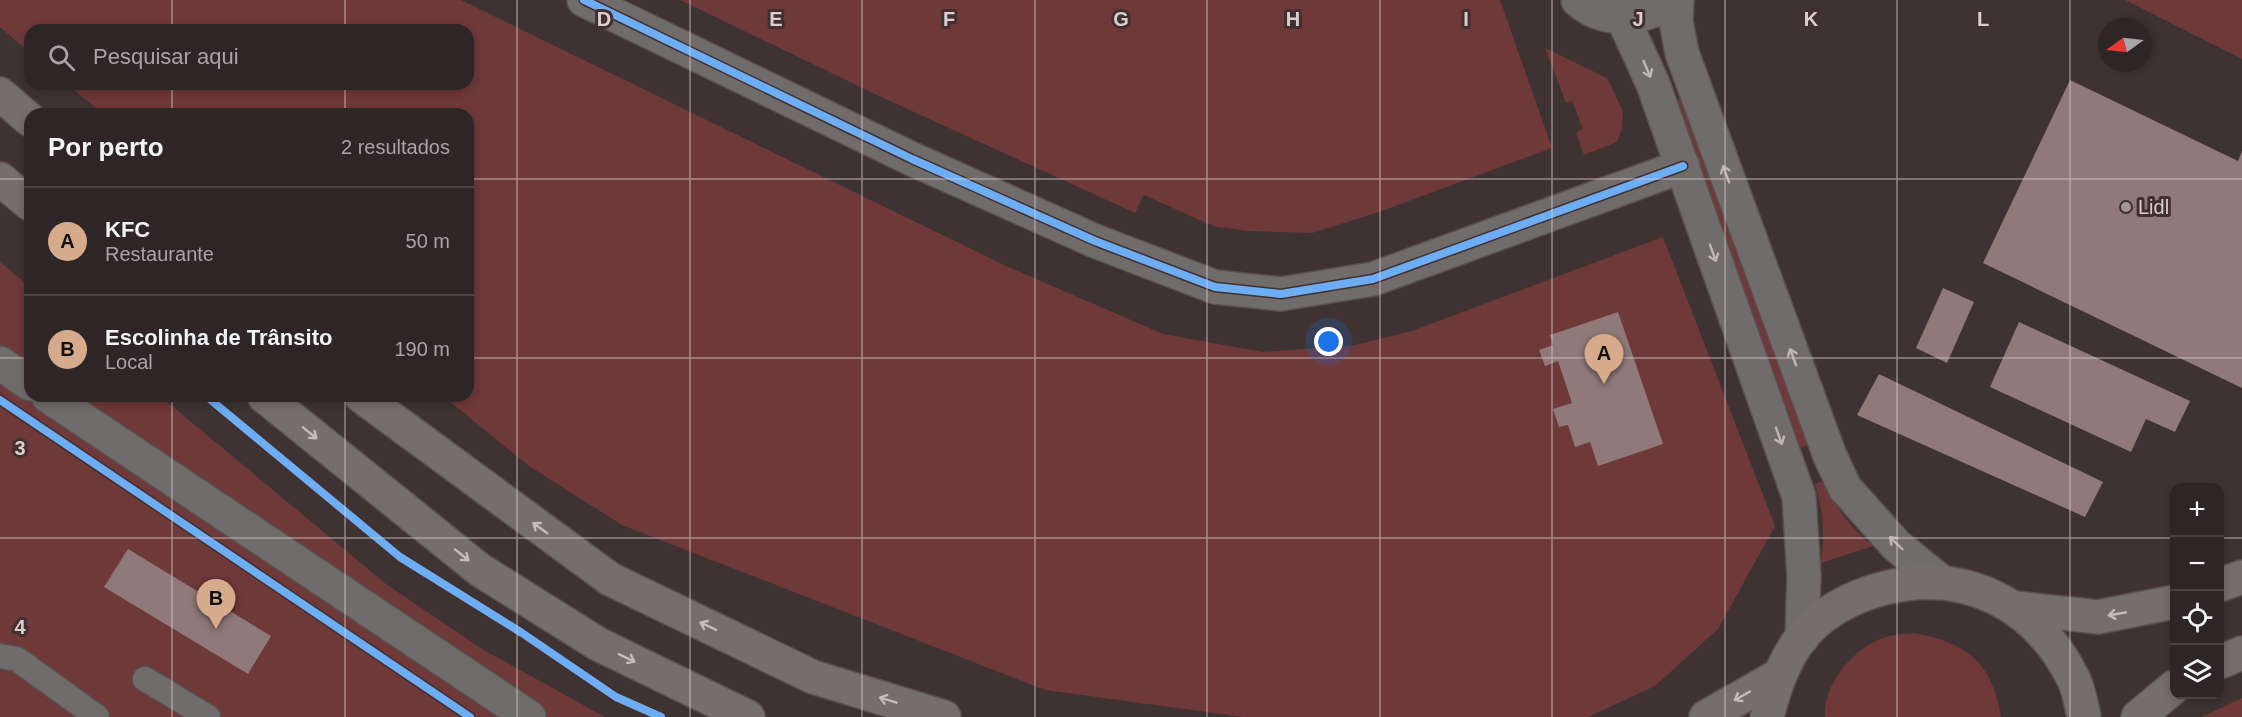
<!DOCTYPE html>
<html lang="pt">
<head>
<meta charset="utf-8">
<style>
	body { margin:0; font-family:Helvetica,sans-serif; background:#362e2e; color:#f1f3f6 }
	.controls { position:absolute; right:18px; bottom:18px; display:grid; overflow:hidden; border-radius:12px; box-shadow:0 3px 9px #0003 }
	.controls button { width:54px; height:54px; display:grid; place-items:center; padding:0; border:0; border-bottom:2px solid #494343; background:#2e2626; color:#f1f3f6; font:30px sans-serif }
	.compass { position:absolute; left:2098px; top:18px; width:54px; height:54px; border-radius:50%; background:#2e2626; box-shadow:0 3px 9px #0003; rotate:255deg }
	.you { position:absolute; left:1329px; top:342px; width:21px; height:21px; margin:-15px; border:4px solid #fff; border-radius:50%; background:#1a73e8; box-shadow:0 0 0 9px #1a73e833 }
	.badge { display:grid; place-items:center; width:39px; height:39px; border-radius:50%; background:#d6ab8b; color:#111; font-size:20px; font-weight:700 }
	.pin { position:absolute; translate:-50% -50px; filter:drop-shadow(0 2px 3px #0008) }
	.pin::after { content:''; position:absolute; top:32px; width:21px; height:18px; background:inherit; clip-path:polygon(0 0,100% 0,50% 100%) }
	.list { margin:0; padding:0; list-style:none }
	h2 { display:flex; justify-content:space-between; align-items:center; height:78px; margin:0; padding:0 24px; font-size:26px }
	h2 small { font-size:20px; font-weight:400; color:#a7a5a7 }
	.list li { display:grid; grid-template-columns:39px 1fr auto; gap:18px; align-items:center; box-sizing:border-box; height:108px; padding:0 24px; border-top:2px solid #494343 }
	.list b { display:block; font-size:22px; white-space:nowrap }
	.list p { margin:0; font-size:20px; white-space:nowrap; color:#a7a5a7 }
	.list em { font-size:20px; font-style:normal; color:#a7a5a7 }
	.icon { flex:none; width:33px; height:33px; fill:none; stroke:currentColor; stroke-width:2; stroke-linecap:round; stroke-linejoin:round }
	.map { position:relative; flex:none; width:2242px; height:717px; overflow:hidden }
	.search { position:absolute; background:#2e2626; box-shadow:0 3px 9px #0003; left:24px; top:24px; width:450px; height:66px; display:flex; align-items:center; gap:15px; box-sizing:border-box; padding:0 21px; border-radius:18px; color:#a7a5a7; font-size:22px }
	.panel { position:absolute; background:#2e2626; box-shadow:0 3px 9px #0003; left:24px; top:108px; width:450px; height:294px; border-radius:18px }
	.map>svg:first-child { display:block }
	.green { fill:#6f3839 }
	.building { fill:#907979 }
	.lines { fill:none; stroke-linecap:round; stroke-linejoin:round }
	.lane-casing { stroke:#59504f; stroke-width:27 }
	.street-casing { stroke:#59504f; stroke-width:36 }
	.secondary-casing { stroke:#59504f; stroke-width:36 }
	.lane { stroke:#716c6c; stroke-width:24 }
	.street { stroke:#716c6c; stroke-width:33 }
	.secondary { stroke:#756e6e; stroke-width:33 }
	.cycleway-casing { stroke:#422f2e; stroke-width:11 }
	.cycleway { stroke:#6dadf4; stroke-width:8 }
	.oneway { stroke:#c0b6b6 }
	.oneway2 { stroke:#c7bbbb }
	.grid { fill:none; stroke:#dbcece; stroke-width:1.5; stroke-opacity:0.55 }
	.poi-dot { fill:#a49897; stroke:#422f2e; stroke-width:2 }
	.labels { text-anchor:middle; dominant-baseline:central; stroke-width:6; stroke-linejoin:round; paint-order:stroke }
	.poi-label { font-size:20px; fill:#dbcece; stroke:#422f2e; text-anchor:start }
	.grid-label { font-size:20px; text-anchor:middle; font-weight:bold; fill:#dbcece; stroke:#422f2e; stroke-width:6; stroke-linejoin:round; paint-order:stroke }
</style>
</head>
<body>
<div class="map">
<svg width="2242" height="717" viewBox="0 0 2242 717">
	<rect width="100%" height="100%" fill="#3e3332"/>
	<g class="green">
		<path d="M0,0H461L1006,266L1163,334L1263,352L1350,346L1412,331L1663,237L1775,526L1718,629L1655,686L1588,717H1243L1045,690L622,525L529,466L443,396H468V114H103L67,84H468V30H30V53L0,27Z"/>
		<path d="M680,0H1500L1552,148L1379,212L1312,233L1248,231L1213,226L1144,195L1135,213L877,95Z"/>
		<path d="M2125,0H2242V59Z"/>
		<path d="M1545,48L1607,78L1623,111L1622,129L1617,142L1584,155L1576,132L1583,129L1572,101L1566,103Z"/>
		<path d="M1681,98L1808,445L1801,448L1674,101Z"/>
		<path d="M0,262L30,287V396H160L386,584L482,649L605,717H0Z"/>
		<path d="M1823,481C1836,508 1850,527 1873,546L1821,563C1825,534 1823,511 1815,484Z"/>
		<path d="M1915,633C1968,644 1992,662 2001,717H1825C1823,684 1853,649 1883,638C1893,634 1905,634 1915,633Z"/>
		<path d="M2242,698V717H2202Z"/>
	</g>
	<g class="building">
		<path d="M2070,80L2238,161L2242,151V388L1983,263Z"/>
		<path d="M1943,288L1974,302L1947,363L1916,348Z"/>
		<path d="M1618,312L1663,444L1598,466L1590,442L1575,447L1568,425L1559,427L1553,409L1572,403L1558,361L1545,366L1539,350L1553,345L1550,335Z"/>
		<path d="M2019,322L2190,401L2175,432L2146,419L2131,452L1990,387Z"/>
		<path d="M1879,374L2103,482L2085,517L1857,415Z"/>
		<path d="M128,549L271,636L248,674L104,587Z"/>
	</g>
	<g class="lines">
		<defs>
			<g id="lane">
				<path d="M0,656L17,659L97,717"/>
				<path d="M145,679L208,717"/>
			</g>
			<g id="street">
				<path d="M584,0L912,159L1095,241L1215,287L1281,294L1373,279L1683,166"/>
				<path d="M1578,0C1603,23 1645,21 1670,0"/>
				<path d="M1677,0L1676,21L1682,53L1830,456L1845,488L1896,545L1940,581"/>
				<path d="M1622,16L1653,84L1799,497L1804,576L1802,638"/>
				<path d="M0,363L30,384"/>
				<path d="M48,396L529,717"/>
			</g>
			<g id="secondary">
				<path d="M0,94L30,120"/>
				<path d="M0,179L30,204"/>
				<path d="M264,396L480,570L598,644L748,717"/>
				<path d="M361,396L610,579L813,677L944,717"/>
				<path d="M2220,585L2242,577"/>
				<path d="M2016,608L2098,617L2174,602"/>
				<path d="M2220,662L2242,653"/>
				<path d="M1706,717L1778,676"/>
				<path d="M1767,717C1774,690 1782,665 1798,642C1818,614 1852,596 1885,588C1965,568 2036,604 2073,678C2079,689 2081,704 2084,717"/>
				<path d="M2138,717L2174,687"/>
			</g>
		</defs>
		<use href="#lane" class="lane-casing"/>
		<use href="#street" class="street-casing"/>
		<use href="#secondary" class="secondary-casing"/>
		<use href="#lane" class="lane"/>
		<use href="#street" class="street"/>
		<use href="#secondary" class="secondary"/>
		<defs>
			<g id="cycleway">
				<path d="M584,0L912,159L1095,241L1215,287L1281,294L1373,279L1683,166"/>
				<path d="M206,396L400,557L522,633L616,697L661,717"/>
				<path d="M0,400L470,717"/>
			</g>
		</defs>
		<use href="#cycleway" class="cycleway-casing"/>
		<use href="#cycleway" class="cycleway"/>
	</g>
	<defs><path id="oneway-shaft" d="M-6 0H5M1.5-3L5.5 0L1.5 3" fill="none" stroke-width="1.6" stroke-linecap="round" stroke-linejoin="round" transform="scale(1.5)"/></defs>
	<g class="oneway">
		<use href="#oneway-shaft" transform="translate(1647 69) rotate(67)"/>
		<use href="#oneway-shaft" transform="translate(1726 174) rotate(-110)"/>
		<use href="#oneway-shaft" transform="translate(1713 253) rotate(70)"/>
		<use href="#oneway-shaft" transform="translate(1793 357) rotate(-110)"/>
		<use href="#oneway-shaft" transform="translate(1779 436) rotate(70)"/>
		<use href="#oneway-shaft" transform="translate(1896 543) rotate(-136)"/>
	</g>
	<g class="oneway2">
		<use href="#oneway-shaft" transform="translate(310 433) rotate(39)"/>
		<use href="#oneway-shaft" transform="translate(540 528) rotate(-144)"/>
		<use href="#oneway-shaft" transform="translate(462 555) rotate(39)"/>
		<use href="#oneway-shaft" transform="translate(2117 614) rotate(170)"/>
		<use href="#oneway-shaft" transform="translate(708 626) rotate(-154)"/>
		<use href="#oneway-shaft" transform="translate(627 658) rotate(26)"/>
		<use href="#oneway-shaft" transform="translate(1742 696) rotate(150)"/>
		<use href="#oneway-shaft" transform="translate(888 700) rotate(-163)"/>
	</g>
	<path class="grid" d="M172,0V30M345,0V30M517,0V717M690,0V717M862,0V717M1035,0V717M1207,0V717M1380,0V717M1552,0V717M1725,0V717M1897,0V717M2070,0V717M172,84V114M345,84V114M0,179H30M468,179H2242M0,358H30M468,358H2242M172,396V717M345,396V717M0,538H2174M2220,538H2242"/>
	<circle class="poi-dot" cx="2126" cy="207" r="6"/>
	<g class="labels">
		<g class="poi-label">
			<text x="2138" y="207">Lidl</text>
		</g>
	</g>
	<g class="grid-label">
		<text x="604" y="26">D</text>
		<text x="776" y="26">E</text>
		<text x="949" y="26">F</text>
		<text x="1121" y="26">G</text>
		<text x="1293" y="26">H</text>
		<text x="1466" y="26">I</text>
		<text x="1638" y="26">J</text>
		<text x="1811" y="26">K</text>
		<text x="1983" y="26">L</text>
		<text x="20" y="455">3</text>
		<text x="20" y="634">4</text>
	</g>
</svg>
<div class="controls">
<button>+</button>
<button>−</button>
<button><svg class="icon" aria-label="locate" viewBox="0 0 24 24"><circle cx="12" cy="12" r="6"/><path d="M12 2v4M12 18v4M2 12h4M18 12h4"/></svg></button>
<button><svg class="icon" aria-label="layers" viewBox="0 0 24 24"><path d="M12 4l9 5-9 5-9-5zM3 14l9 5 9-5"/></svg></button>
</div>
<svg class="compass" viewBox="-18 -18 36 36"><path d="M0-13l5 13h-10z" fill="#e53935"/><path d="M0 13l5-13h-10z" fill="#a7a5a7"/></svg>
<div class="you"></div>
<div class="pin badge" style="left:1604px;top:384px">A</div>
<div class="pin badge" style="left:216px;top:629px">B</div>
<div class="search"><svg class="icon" aria-label="search" viewBox="0 0 24 24"><circle cx="10" cy="10" r="6"/><path d="M15 15l6 6"/></svg>Pesquisar aqui</div>
<section class="panel">
<h2>Por perto<small>2 resultados</small></h2>
<ul class="list">
<li><span class="badge">A</span><div><b>KFC</b><p>Restaurante</p></div><em>50 m</em></li>
<li><span class="badge">B</span><div><b>Escolinha de Trânsito</b><p>Local</p></div><em>190 m</em></li>
</ul>
</section>
</div>
</body>
</html>
